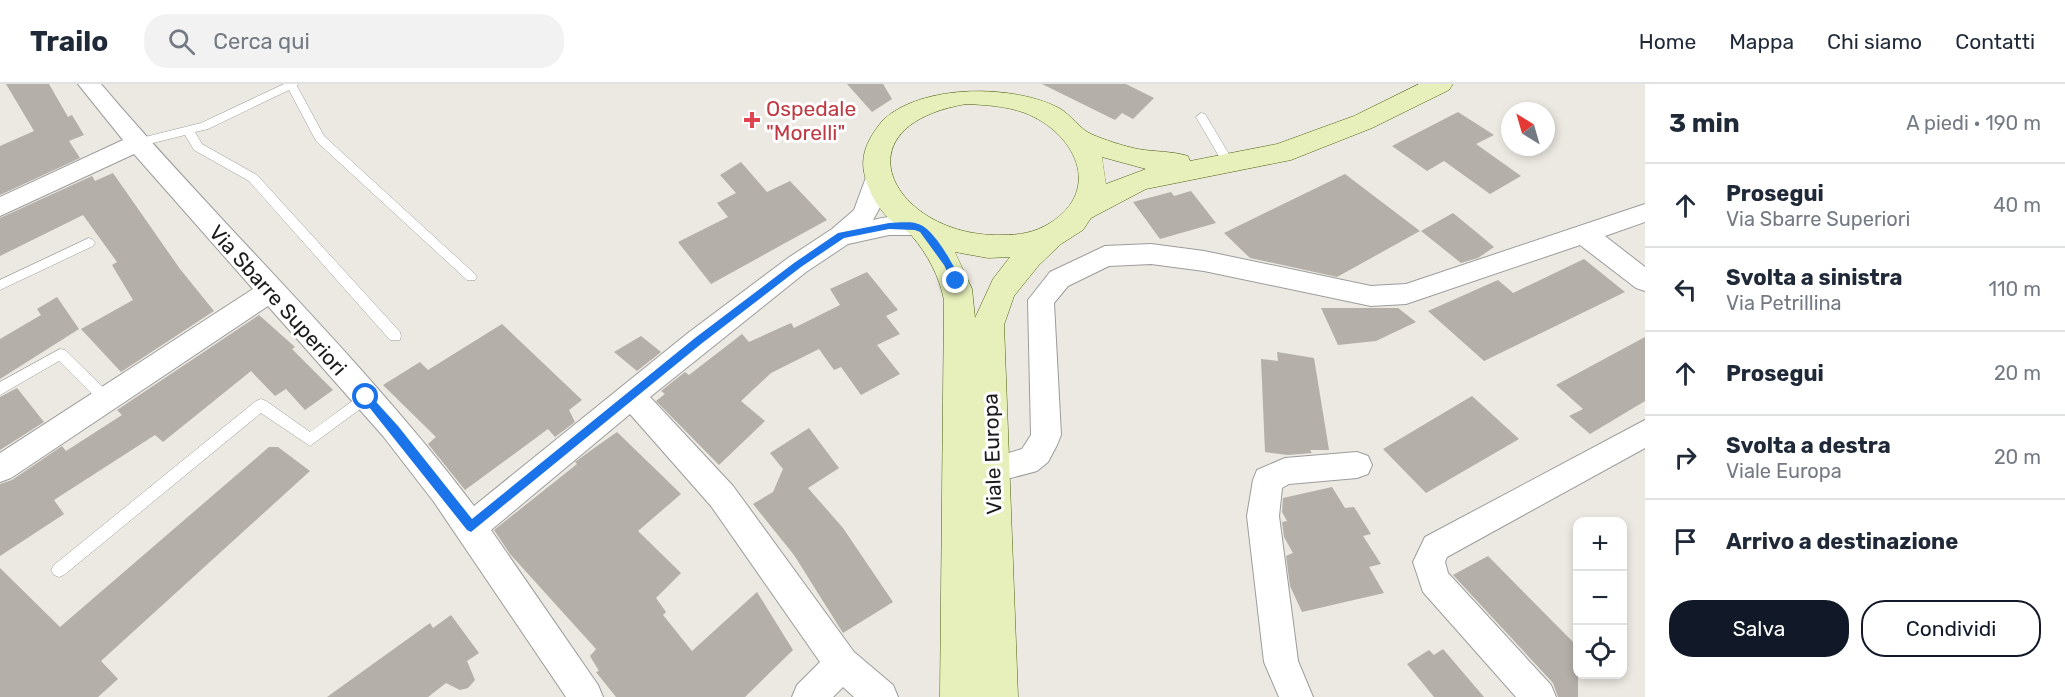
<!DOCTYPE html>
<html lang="it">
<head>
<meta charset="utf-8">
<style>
	body { margin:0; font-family:Rubik,sans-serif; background:#f2f2f3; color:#1f2937 }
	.controls { position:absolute; right:18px; bottom:18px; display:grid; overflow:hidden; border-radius:12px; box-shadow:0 3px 9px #0003 }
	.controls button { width:54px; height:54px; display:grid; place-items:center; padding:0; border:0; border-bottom:2px solid #e0e1e3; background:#fff; color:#1f2937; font:30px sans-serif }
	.compass { position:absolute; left:1501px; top:18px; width:54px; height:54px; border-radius:50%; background:#fff; box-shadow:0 3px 9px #0003; rotate:323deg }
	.stop { position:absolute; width:18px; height:18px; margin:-14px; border:4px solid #1a73e8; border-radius:50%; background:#fff }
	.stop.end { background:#1a73e8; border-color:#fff; box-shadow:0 2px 6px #0008 }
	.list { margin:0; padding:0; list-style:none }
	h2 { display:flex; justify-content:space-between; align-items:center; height:78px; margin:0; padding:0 24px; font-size:26px }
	h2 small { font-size:20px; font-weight:400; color:#747a83 }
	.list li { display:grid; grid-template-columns:39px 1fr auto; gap:18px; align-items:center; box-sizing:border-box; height:84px; padding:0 24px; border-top:2px solid #e0e1e3 }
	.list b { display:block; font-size:22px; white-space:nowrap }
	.list p { margin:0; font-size:20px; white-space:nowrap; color:#747a83 }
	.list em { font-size:20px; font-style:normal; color:#747a83 }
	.actions { display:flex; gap:12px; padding:18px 24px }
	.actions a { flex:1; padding:14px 0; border:2px solid #111827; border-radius:24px; text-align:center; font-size:21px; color:#111827 }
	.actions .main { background:#111827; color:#fff }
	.icon { flex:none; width:33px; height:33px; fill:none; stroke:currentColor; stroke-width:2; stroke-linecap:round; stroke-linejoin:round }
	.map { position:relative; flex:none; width:1645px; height:613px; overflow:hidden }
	header { display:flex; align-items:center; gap:36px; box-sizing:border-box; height:84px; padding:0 30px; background:#fff; border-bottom:2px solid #e0e1e3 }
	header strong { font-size:28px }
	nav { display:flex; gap:33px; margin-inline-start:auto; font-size:21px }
	.search { width:420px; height:54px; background:#f2f2f3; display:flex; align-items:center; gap:15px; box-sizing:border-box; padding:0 21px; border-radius:24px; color:#747a83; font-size:22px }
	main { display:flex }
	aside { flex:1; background:#fff }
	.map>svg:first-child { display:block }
	.building { fill:#b4afa8 }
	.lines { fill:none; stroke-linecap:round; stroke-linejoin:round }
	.lane-casing { stroke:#9c9c9c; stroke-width:1 }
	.street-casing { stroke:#9c9c9c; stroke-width:2 }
	.secondary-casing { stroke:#4f6211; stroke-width:1 }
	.lane { fill:#fff; fill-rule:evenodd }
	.street { fill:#fff; fill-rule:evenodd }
	.secondary { fill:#e7f0ba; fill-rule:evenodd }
	.route { fill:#1a73e8 }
	.health-dot { fill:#e0444e; stroke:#fff; stroke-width:2 }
	.labels { text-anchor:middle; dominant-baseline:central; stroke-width:6; stroke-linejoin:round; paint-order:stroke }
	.health-label { font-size:21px; fill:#be3a42; stroke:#fff; text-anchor:start }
	.street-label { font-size:21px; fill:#1b1b1b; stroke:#fff }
</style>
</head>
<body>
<header>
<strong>Trailo</strong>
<div class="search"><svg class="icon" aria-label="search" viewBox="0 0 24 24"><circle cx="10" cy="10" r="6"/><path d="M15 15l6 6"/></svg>Cerca qui</div>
<nav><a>Home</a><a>Mappa</a><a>Chi siamo</a><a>Contatti</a></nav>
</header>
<main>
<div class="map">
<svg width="1645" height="613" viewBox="0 0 1645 613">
	<rect width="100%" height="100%" fill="#ebe9e1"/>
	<g class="building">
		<path d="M6,0H49L68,33L72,31L84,51L69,57L80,74L0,111V62L34,47Z"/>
		<path d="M847,0H883L892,15L872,28Z"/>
		<path d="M1042,0H1126L1154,14L1133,35L1122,29L1115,36Z"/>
		<path d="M1458,28L1494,51L1476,60L1521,92L1490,110L1444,77L1427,87L1392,62Z"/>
		<path d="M741,78L767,108L790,97L827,136L711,200L678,158L728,133L717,119L736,109L720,91Z"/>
		<path d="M113,89L180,185L214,227L121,288L81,245L133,216L112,181L117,178L83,131L0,172V134L92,92L95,97Z"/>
		<path d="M1345,90L1420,147L1337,193L1250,174L1224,149Z"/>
		<path d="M1191,107L1216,139L1160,155L1133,118L1171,108L1174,112Z"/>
		<path d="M1453,129L1481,152L1494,163L1478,174L1461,179L1421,147Z"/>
		<path d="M1584,175L1625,208L1484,277L1428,227L1498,196L1513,209Z"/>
		<path d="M867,188L898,226L886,232L900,250L877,261L900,290L861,311L841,283L834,286L819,265L771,289L741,317L765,337L719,381L656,317L665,310L661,307L685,288L689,291L742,250L749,258L791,239L794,244L840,221L830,205Z"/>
		<path d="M57,213L79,245L0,295V255L41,231L37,225Z"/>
		<path d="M1321,224H1398L1416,238L1376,257L1338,261Z"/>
		<path d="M259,231L295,263L292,265L333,306L305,326L286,305L275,312L251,287L163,358L155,351L54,416L64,430L0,472V400L12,396L62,362L66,367L122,331L117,326Z"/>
		<path d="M502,240L582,316L569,326L575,338L555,353L548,345L465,406L428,360L436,353L383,301L420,278L428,286Z"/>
		<path d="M641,252L661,268L637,287L614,268Z"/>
		<path d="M1645,253V317L1590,350L1569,332L1583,325L1556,301Z"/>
		<path d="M1277,268L1314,274L1329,366H1310L1312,369L1288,371L1265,368L1261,275L1278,277Z"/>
		<path d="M17,304L44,338L0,366V313Z"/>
		<path d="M1472,312L1519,355L1426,409L1383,365Z"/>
		<path d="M809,344L839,384L808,404L843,444L893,518L843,549L794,471L753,420L773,408L783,385L770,369Z"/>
		<path d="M617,348L681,410L638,447L681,489L656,514L666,528L663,531L692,567L757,508L793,566L745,613H616L596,588L599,587L590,572L596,565L510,470L494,446L577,380L575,378L590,367Z"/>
		<path d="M269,363H278L310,387L101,577L118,595L98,613H0V484L60,543Z"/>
		<path d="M1332,403L1345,424L1354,423L1371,450L1363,452L1381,480L1369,483L1384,509L1302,528L1290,502L1286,472L1293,469L1284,453L1282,438L1287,437L1282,428L1283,414Z"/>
		<path d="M1488,472L1578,563V613H1558L1553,599L1453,491Z"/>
		<path d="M451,531L479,569L467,577L475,596L468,604L460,606L446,599L428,613H327L430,539L433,544Z"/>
		<path d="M1443,565L1484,613H1434L1407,580L1429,566L1434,571Z"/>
	</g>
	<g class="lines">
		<defs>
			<g id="lane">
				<path d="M284,0H298L297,2L324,52L475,190L477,193L475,196H467L316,57L289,6L208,45L195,48L202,60L257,91L400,248L401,252L400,256H390L249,97L194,66L185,51L137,63L131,59L133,56L201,39Z"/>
				<path d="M1201,29L1205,30L1232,75V81H1224L1196,33Z"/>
				<path d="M89,154L93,156L95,159L93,162L0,206V196Z"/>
				<path d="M60,265L65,266L111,311L113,315L111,319H101L59,277L0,311V298Z"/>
				<path d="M366,307L371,309L373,313L371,317L310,362L261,329L64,491L59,493L54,491L51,486L54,481L256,317L261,315L266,317L310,348Z"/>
			</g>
			<g id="street">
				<path d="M78,0H101C222,143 361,272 474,422L688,249L788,174L832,145L854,126L868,88L877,85L886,88L889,94L884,116L873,136C890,132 909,130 926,135L930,142L926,149L917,151H889L848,160L806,188L650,313L733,402L854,568L893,601L898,613H854L843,603L833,613H792L797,601L820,578L711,422L630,330L491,446L598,601L603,613H566L434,418L383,352L268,222L11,394L0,398V369L253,205L134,70L0,132V113L123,56Z"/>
				<path d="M1645,120V138L1605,152L1645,183V207L1636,204L1580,161L1406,220L1371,222L1204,187L1151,180L1109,182L1068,202L1054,219L1061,351L1057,361L1048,378L1037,387L992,399L981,395L977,386L981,377L1022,365L1031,351L1028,216L1050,188L1105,162L1151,160L1204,167L1371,202L1406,200Z"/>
				<path d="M1645,336V364L1447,473L1445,478L1448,489L1551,601L1556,613H1516L1423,508L1413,478L1425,453Z"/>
				<path d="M1357,368L1368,372L1372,381L1368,390L1357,394L1289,400L1282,404L1279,432L1298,577L1313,613H1279L1264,578L1247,432L1253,396L1257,386L1285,374Z"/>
			</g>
			<path id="secondary" d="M1419,0H1453L1449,6L1372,44L1291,76L1146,105L1091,134L1083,146L1061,160L1039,181L1014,212L1004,241L1018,613H940L944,216C939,192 928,171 912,152C907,146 899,143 893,138C879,127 867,106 864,88C860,68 871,50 884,35C923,0 1013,0 1059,24C1071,31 1080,45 1091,50C1105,56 1123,62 1138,65C1155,68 1172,67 1188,72L1190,77L1277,60L1354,32ZM966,20C986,21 1006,22 1025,29C1074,48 1104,105 1050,139C1034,149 1019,151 1002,151C896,154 832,43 966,20ZM1102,73L1146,85L1106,100ZM955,168L988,174L1010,173L993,195L975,234L972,205Z"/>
		</defs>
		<use href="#lane" class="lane-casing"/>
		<use href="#street" class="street-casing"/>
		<use href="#secondary" class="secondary-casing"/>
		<use href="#lane" class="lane"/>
		<use href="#street" class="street"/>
		<use href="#secondary" class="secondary"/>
	</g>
	<path class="route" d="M889,139C898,139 910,137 918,140C934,144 954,182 961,197L959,199H953L944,181L920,148L915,146L889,145L844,154L801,183L701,260L471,448L467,446L361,313L366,308L369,310L398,342L472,435L695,254L794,179L838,149Z"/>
	<path class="health-dot" d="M749 27h6v6h6v6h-6v6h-6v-6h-6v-6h6z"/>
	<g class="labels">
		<g class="health-label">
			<text x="766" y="24">Ospedale<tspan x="766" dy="24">"Morelli"</tspan></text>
		</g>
		<g class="street-label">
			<text transform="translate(278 216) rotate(48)">Via Sbarre Superiori</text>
			<text transform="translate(992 370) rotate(-92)">Viale Europa</text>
		</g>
	</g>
</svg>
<div class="controls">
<button>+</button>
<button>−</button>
<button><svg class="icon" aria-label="locate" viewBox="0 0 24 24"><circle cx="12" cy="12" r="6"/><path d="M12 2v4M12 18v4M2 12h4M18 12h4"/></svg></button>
</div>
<svg class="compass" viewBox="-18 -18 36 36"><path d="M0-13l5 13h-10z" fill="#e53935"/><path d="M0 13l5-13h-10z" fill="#747a83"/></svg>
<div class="stop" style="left:366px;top:313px"></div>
<div class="stop end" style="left:956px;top:197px"></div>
</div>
<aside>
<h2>3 min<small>A piedi · 190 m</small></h2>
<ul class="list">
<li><svg class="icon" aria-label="ahead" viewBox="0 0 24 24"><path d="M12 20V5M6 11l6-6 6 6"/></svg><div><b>Prosegui</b><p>Via Sbarre Superiori</p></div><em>40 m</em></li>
<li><svg class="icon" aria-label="left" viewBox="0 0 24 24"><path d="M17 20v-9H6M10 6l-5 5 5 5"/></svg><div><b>Svolta a sinistra</b><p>Via Petrillina</p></div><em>110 m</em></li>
<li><svg class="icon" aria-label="ahead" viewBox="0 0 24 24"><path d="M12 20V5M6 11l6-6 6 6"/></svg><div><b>Prosegui</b></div><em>20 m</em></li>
<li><svg class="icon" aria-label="right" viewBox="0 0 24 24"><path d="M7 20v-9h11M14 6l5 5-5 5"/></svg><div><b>Svolta a destra</b><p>Viale Europa</p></div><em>20 m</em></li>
<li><svg class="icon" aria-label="arrive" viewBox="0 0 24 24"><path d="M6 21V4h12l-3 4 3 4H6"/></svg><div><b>Arrivo a destinazione</b></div></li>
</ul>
<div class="actions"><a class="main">Salva</a><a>Condividi</a></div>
</aside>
</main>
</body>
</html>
